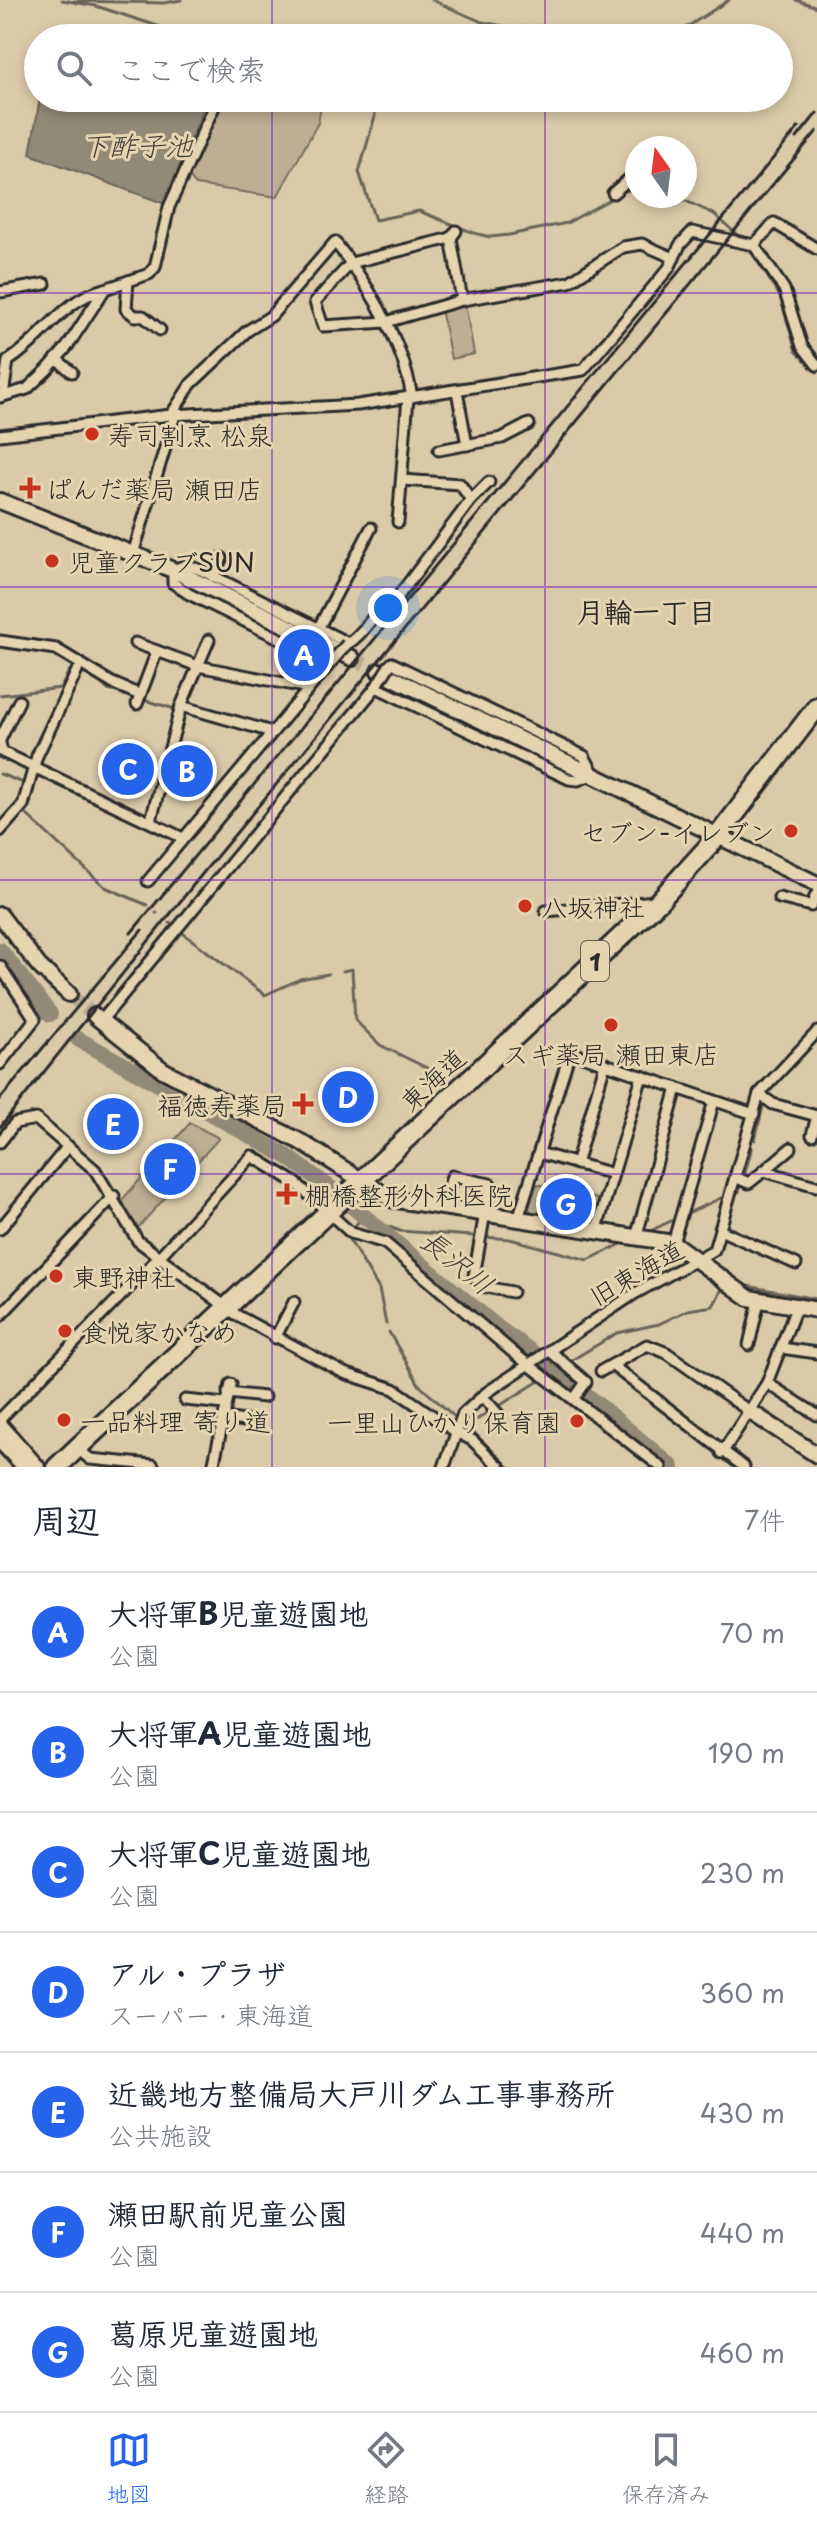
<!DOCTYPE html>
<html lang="ja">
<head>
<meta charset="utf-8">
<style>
	body { margin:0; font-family:"Playpen Sans","Klee One",sans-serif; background:#f6f6f7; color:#1f2937 }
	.compass { position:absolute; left:625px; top:136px; width:72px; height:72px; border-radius:50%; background:#fff; box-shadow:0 4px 12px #0003; rotate:346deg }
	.you { position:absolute; left:388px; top:608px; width:28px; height:28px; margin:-20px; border:6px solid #fff; border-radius:50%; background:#1a73e8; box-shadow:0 0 0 12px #1a73e833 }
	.badge { display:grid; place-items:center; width:52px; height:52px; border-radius:50%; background:#2563eb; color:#fff; font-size:26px; font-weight:700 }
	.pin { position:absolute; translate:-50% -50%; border:4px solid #fff; box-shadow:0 2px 8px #0006 }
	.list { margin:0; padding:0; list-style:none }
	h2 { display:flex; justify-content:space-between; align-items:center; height:104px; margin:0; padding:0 32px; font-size:34px }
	h2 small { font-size:26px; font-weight:400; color:#747a83 }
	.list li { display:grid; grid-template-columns:52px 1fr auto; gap:24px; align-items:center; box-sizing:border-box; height:120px; padding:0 32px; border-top:2px solid #e0e1e3 }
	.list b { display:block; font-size:30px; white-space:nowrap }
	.list p { margin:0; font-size:26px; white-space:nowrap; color:#747a83 }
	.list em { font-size:26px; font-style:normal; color:#747a83 }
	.icon { flex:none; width:44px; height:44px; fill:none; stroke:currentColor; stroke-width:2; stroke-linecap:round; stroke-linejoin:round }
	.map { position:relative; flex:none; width:817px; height:1467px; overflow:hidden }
	.search { position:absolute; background:#fff; box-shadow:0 4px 12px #0003; left:24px; right:24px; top:24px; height:88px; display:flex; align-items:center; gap:20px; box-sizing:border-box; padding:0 28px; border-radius:44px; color:#747a83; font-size:30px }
	.sheet { height:944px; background:#fff }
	nav { display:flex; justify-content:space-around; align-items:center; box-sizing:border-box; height:112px; border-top:2px solid #e0e1e3; background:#fff; font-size:22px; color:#747a83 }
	nav a { display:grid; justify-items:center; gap:4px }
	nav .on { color:#2563eb }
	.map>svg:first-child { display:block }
	.green { fill:#bdaf94; stroke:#746d60; stroke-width:2 }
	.water { fill:#928976; stroke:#696358; stroke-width:2 }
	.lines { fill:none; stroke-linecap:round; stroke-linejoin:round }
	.stream { stroke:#696358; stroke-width:3 }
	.river { stroke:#928976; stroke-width:16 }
	.secondary-tunnel { stroke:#b8aa90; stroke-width:14; stroke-dasharray:14 7; stroke-linecap:butt }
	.street-casing { stroke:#2b2b2b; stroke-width:15 }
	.secondary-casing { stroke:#2b2b2b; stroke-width:20 }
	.highway-casing { stroke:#2b2b2b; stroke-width:24 }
	.street { stroke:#e6d4b1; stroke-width:9 }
	.secondary { stroke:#e6d4b1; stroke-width:14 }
	.highway { stroke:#e6d4b1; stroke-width:18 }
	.rail { stroke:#2b2b2b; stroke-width:3 }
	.street-bridge-casing { stroke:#2b2b2b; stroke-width:15; stroke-linecap:butt }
	.street-bridge { stroke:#e6d4b1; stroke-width:9 }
	.grid { fill:none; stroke:#7b2cbf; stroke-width:2; stroke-opacity:0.55 }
	.poi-dot { fill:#c8321e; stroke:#e6d4b1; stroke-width:3 }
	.labels { text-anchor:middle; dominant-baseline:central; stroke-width:6; stroke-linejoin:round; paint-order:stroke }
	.shield { fill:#e6d4b1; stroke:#635e53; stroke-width:2 }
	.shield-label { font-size:24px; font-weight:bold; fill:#2b2b2b }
	.poi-label { font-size:26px; fill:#2b2b2b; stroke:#e6d4b1; text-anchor:start }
	.street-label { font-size:26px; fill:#2b2b2b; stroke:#e6d4b1 }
	.water-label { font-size:28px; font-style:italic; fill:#45423e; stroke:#e6d4b1 }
	.neighbourhood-label { font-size:28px; font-weight:bold; fill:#2b2b2b; stroke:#e6d4b1 }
</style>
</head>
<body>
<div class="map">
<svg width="817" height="1467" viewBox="0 0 817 1467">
	<rect width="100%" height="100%" fill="#dbcaa9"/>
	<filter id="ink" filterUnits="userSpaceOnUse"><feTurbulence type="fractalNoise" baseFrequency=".0125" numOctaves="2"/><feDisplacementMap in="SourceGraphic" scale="16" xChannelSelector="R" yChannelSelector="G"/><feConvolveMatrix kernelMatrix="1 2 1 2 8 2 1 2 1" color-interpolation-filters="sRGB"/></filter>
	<g filter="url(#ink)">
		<g class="green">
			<path d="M236,98H288L321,106L318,123L277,197L196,185L189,177L222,104Z"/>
			<path d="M465,303L474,354L451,359L441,309Z"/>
			<path d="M172,760L205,767L200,784L168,775Z"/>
			<path d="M190,1123L219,1138L136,1230L122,1200Z"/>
			<path d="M537,1184L602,1200L597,1219L593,1222L532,1212L529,1209Z"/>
		</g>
		<g class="water">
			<path d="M61,25L109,38H57Z"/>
			<path d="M40,98H208L165,204L30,154Z"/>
		</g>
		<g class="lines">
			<g class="stream">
				<path d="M62,0L96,6L176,32L213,38"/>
				<path d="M432,0L482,22L514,28L538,26"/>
				<path d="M796,0L817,7"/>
				<path d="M74,1L164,3L181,0"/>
				<path d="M554,26L587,32L591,38"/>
				<path d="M670,38L729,0"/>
				<path d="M373,98L375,116L359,172L375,220L419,211L474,233L490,237L509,235L567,223L625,191L637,189"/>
				<path d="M675,196L714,214L742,239"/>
				<path d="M749,248L780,296L796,351L817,372"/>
				<path d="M80,673L92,675L108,690L129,695"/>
				<path d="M0,695L61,688L69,671L73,672"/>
				<path d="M140,699L179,710"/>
				<path d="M248,730L259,735"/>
				<path d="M0,774L21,782"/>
				<path d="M33,792V787"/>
				<path d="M31,802L25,813L105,887L147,905"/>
				<path d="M156,913H157"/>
				<path d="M170,923L171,924"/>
				<path d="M184,934L265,995L300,979L328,974"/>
				<path d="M343,971L352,969L355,1020L380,1045L427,1068L443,1082"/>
				<path d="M815,1042L817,1040"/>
				<path d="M786,1072L806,1052"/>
				<path d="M755,1140L763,1106"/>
				<path d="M744,1176L752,1147"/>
				<path d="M739,1192L740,1187"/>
				<path d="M688,1213L721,1198"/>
				<path d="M365,1218L400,1231L472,1236"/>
				<path d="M355,1226L363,1216"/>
				<path d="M646,1233L675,1219"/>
				<path d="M347,1236L379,1289L386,1324"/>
				<path d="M483,1237L510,1239L588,1260L628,1241"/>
				<path d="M730,1276L747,1286L816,1299"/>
				<path d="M389,1332L420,1386L455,1417"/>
				<path d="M552,1372L617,1333L659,1324L688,1310L713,1306L721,1291"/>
				<path d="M496,1408L539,1381"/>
				<path d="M466,1425L509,1467"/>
				<path d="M467,1426L490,1411"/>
			</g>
			<g class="river">
				<path d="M0,950L50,1014"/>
				<path d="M78,1039L288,1157L329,1187L497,1327L554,1368L672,1467"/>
			</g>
			<g class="secondary-tunnel">
				<path d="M352,658L379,671"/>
				<path d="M69,994L95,1016"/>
			</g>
			<defs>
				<g id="street">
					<path d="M613,193L637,172"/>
					<path d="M456,231L451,238L462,300"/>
					<path d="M451,238L351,263L315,302L323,326L386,322L462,300L569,282L623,247L642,244L674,258"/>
					<path d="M754,245L784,289L802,346L817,365"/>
					<path d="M128,281L126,309L135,316H143L160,330"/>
					<path d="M0,292L45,284"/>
					<path d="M56,359L72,372"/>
					<path d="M457,391L467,445"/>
					<path d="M3,395L8,361C44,339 62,299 105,289"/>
					<path d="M0,397L27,389L47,370L67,347L105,289L149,274L155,267L169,207L218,98"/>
					<path d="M171,415L191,384L247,331L271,316L335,242C370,287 403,341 412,397"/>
					<path d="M0,435L171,415L358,405L583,370L669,268L680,245L692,232L754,245L774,223L817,249"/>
					<path d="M439,450L502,438L529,424"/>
					<path d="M402,480L460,484L471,500"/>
					<path d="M398,522L408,397"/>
					<path d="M133,554L175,415"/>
					<path d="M213,577L222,558"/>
					<path d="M319,627L371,528"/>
					<path d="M0,641L56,649L112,683L140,695"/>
					<path d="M135,643L198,666L309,688"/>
					<path d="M347,644C367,633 375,606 397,598L471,500L489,482"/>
					<path d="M330,663L189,594L173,583V570L186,565L201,570L348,643"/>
					<path d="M379,682L376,687L569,779L578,780L594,774L584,756L392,663L389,666"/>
					<path d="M137,704L157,651"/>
					<path d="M181,706L272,732"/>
					<path d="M0,740L19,701"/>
					<path d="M0,743L2,752L183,838"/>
					<path d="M151,820L181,706L209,640"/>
					<path d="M0,831L23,805L37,756L77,671"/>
					<path d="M148,881L333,660"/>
					<path d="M779,898L811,906L817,893"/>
					<path d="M546,911L656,901"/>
					<path d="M0,966L35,1019L0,1064"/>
					<path d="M102,1020L376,687"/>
					<path d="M759,1094L773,1104L817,1116"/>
					<path d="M812,1135L817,1116"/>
					<path d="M0,1142L15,1123L36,1119L95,1170L138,1241L238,1316L344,1373L394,1389L456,1432L472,1440L500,1467"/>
					<path d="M539,1153L613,1174"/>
					<path d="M576,1164L605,1064"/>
					<path d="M764,1171L791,1148"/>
					<path d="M735,1177L749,1183L764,1171L816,1186"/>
					<path d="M443,1208L452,1176L490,1184L474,1276L485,1287L512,1292"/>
					<path d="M518,1219L570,1052L754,1114"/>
					<path d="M0,1229L68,1146"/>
					<path d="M722,1231L796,1264"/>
					<path d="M596,1232L642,1076"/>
					<path d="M636,1238L677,1088"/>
					<path d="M673,1243L714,1101"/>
					<path d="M0,1316L114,1196"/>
					<path d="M275,1338L294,1302"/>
					<path d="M749,1345L759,1301"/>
					<path d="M781,1348L817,1353"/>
					<path d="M550,1351L586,1382L574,1399"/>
					<path d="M613,1366L744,1467"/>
					<path d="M601,1371L647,1345L667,1353L749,1411"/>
					<path d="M767,1383L817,1415"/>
					<path d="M228,1393L264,1397"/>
					<path d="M482,1396L499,1415"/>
					<path d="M185,1400L225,1404"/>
					<path d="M223,1418L252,1422"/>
					<path d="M0,1419L159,1257L252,1156L296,1183L351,1233L385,1243L515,1354L661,1467"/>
					<path d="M77,1448L90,1459L153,1465"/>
					<path d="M722,1453L767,1383L796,1308"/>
					<path d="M213,1467L231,1384"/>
					<path d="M444,1467L463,1414L486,1393L634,1294L714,1250L759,1094L817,1032"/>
				</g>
				<g id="secondary">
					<path d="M0,501L173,570L352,658"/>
					<path d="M379,671L817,884"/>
					<path d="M0,915L39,966L69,994"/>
					<path d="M95,1016L163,1070L301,1142L391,1199L673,1243L749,1298L817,1310"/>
					<path d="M749,1411L817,1455"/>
					<path d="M0,1425L37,1467"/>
					<path d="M0,1441L25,1467"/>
				</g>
				<path id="highway" d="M57,1467L659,901L718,836L817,707"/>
			</defs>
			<use href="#street" class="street-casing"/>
			<use href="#secondary" class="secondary-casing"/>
			<use href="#highway" class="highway-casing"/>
			<use href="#street" class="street"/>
			<use href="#secondary" class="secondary"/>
			<use href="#highway" class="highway"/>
			<g class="rail">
				<path d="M797,138L817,113"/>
				<path d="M131,933L799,127"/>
				<path d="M0,1099L142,930"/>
				<path d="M0,1127L203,873L817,131"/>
			</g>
			<defs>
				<g id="street-bridge">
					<path d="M333,660L347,644"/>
					<path d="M379,682L389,666"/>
				</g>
			</defs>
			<use href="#street-bridge" class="street-bridge-casing"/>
			<use href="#street-bridge" class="street-bridge"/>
		</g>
	</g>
	<path class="grid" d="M272,0V38M545,0V38M272,98V1467M545,98V1467M0,293H817M0,587H817M0,880H817M0,1174H817"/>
	<g class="poi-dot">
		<circle cx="92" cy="434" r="8"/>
		<path d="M26 476h8v8h8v8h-8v8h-8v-8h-8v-8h8z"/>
		<circle cx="52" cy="561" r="8"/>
		<circle cx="791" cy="831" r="8"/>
		<circle cx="525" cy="906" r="8"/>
		<circle cx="611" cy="1025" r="8"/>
		<path d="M299 1092h8v8h8v8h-8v8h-8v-8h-8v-8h8z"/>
		<path d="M283 1182h8v8h8v8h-8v8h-8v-8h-8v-8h8z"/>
		<circle cx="56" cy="1276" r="8"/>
		<circle cx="65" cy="1331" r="8"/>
		<circle cx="64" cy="1420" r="8"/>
		<circle cx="577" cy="1421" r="8"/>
	</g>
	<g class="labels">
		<rect class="shield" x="581" y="941" width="28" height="40" rx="6"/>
		<g class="shield-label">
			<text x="595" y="961">1</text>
		</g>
		<g class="poi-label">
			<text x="108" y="434">寿司割烹 松泉</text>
			<text x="46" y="488">ぱんだ薬局 瀬田店</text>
			<text x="68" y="561">児童クラブSUN</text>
			<text x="775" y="831" text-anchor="end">セブン-イレブン</text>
			<text x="541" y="906">八坂神社</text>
			<text x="611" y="1053" text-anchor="middle">スギ薬局 瀬田東店</text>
			<text x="287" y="1104" text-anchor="end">福徳寿薬局</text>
			<text x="305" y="1194">棚橋整形外科医院</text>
			<text x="72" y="1276">東野神社</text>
			<text x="81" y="1331">食悦家かなめ</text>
			<text x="80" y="1420">一品料理 寄り道</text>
			<text x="561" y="1421" text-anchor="end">一里山ひかり保育園</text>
		</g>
		<g class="street-label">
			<text transform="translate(432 1079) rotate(-43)">東海道</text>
			<text transform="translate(636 1272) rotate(-30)">旧東海道</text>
		</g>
		<g class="water-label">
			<text x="137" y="144">下酢子池</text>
			<text transform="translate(458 1261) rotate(39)">長沢川</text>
		</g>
		<g class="neighbourhood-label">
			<text x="646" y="610">月輪一丁目</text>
		</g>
	</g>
</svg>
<svg class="compass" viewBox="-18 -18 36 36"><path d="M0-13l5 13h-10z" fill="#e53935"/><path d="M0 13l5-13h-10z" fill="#747a83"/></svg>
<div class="you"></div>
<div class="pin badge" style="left:304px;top:655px">A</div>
<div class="pin badge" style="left:187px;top:771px">B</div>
<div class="pin badge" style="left:128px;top:769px">C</div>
<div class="pin badge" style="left:348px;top:1097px">D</div>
<div class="pin badge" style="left:113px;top:1124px">E</div>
<div class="pin badge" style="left:170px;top:1169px">F</div>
<div class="pin badge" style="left:566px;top:1204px">G</div>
<div class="search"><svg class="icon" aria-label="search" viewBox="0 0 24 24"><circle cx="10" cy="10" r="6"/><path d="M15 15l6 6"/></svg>ここで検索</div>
</div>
<section class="sheet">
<h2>周辺<small>7件</small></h2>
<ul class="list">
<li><span class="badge">A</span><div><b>大将軍B児童遊園地</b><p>公園</p></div><em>70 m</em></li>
<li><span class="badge">B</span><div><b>大将軍A児童遊園地</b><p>公園</p></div><em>190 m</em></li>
<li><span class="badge">C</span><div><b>大将軍C児童遊園地</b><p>公園</p></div><em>230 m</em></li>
<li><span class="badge">D</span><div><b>アル・プラザ</b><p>スーパー · 東海道</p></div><em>360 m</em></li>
<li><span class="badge">E</span><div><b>近畿地方整備局大戸川ダム工事事務所</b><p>公共施設</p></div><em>430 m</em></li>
<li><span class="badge">F</span><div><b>瀬田駅前児童公園</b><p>公園</p></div><em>440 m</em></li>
<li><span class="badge">G</span><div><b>葛原児童遊園地</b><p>公園</p></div><em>460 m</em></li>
</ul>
</section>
<nav>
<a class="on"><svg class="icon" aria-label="map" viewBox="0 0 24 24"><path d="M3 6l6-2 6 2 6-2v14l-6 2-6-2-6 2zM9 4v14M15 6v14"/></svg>地図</a>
<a><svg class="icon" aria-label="directions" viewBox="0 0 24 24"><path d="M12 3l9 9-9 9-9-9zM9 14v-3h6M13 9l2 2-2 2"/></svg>経路</a>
<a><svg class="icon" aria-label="saved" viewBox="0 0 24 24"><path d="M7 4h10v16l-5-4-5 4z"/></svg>保存済み</a>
</nav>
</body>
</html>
